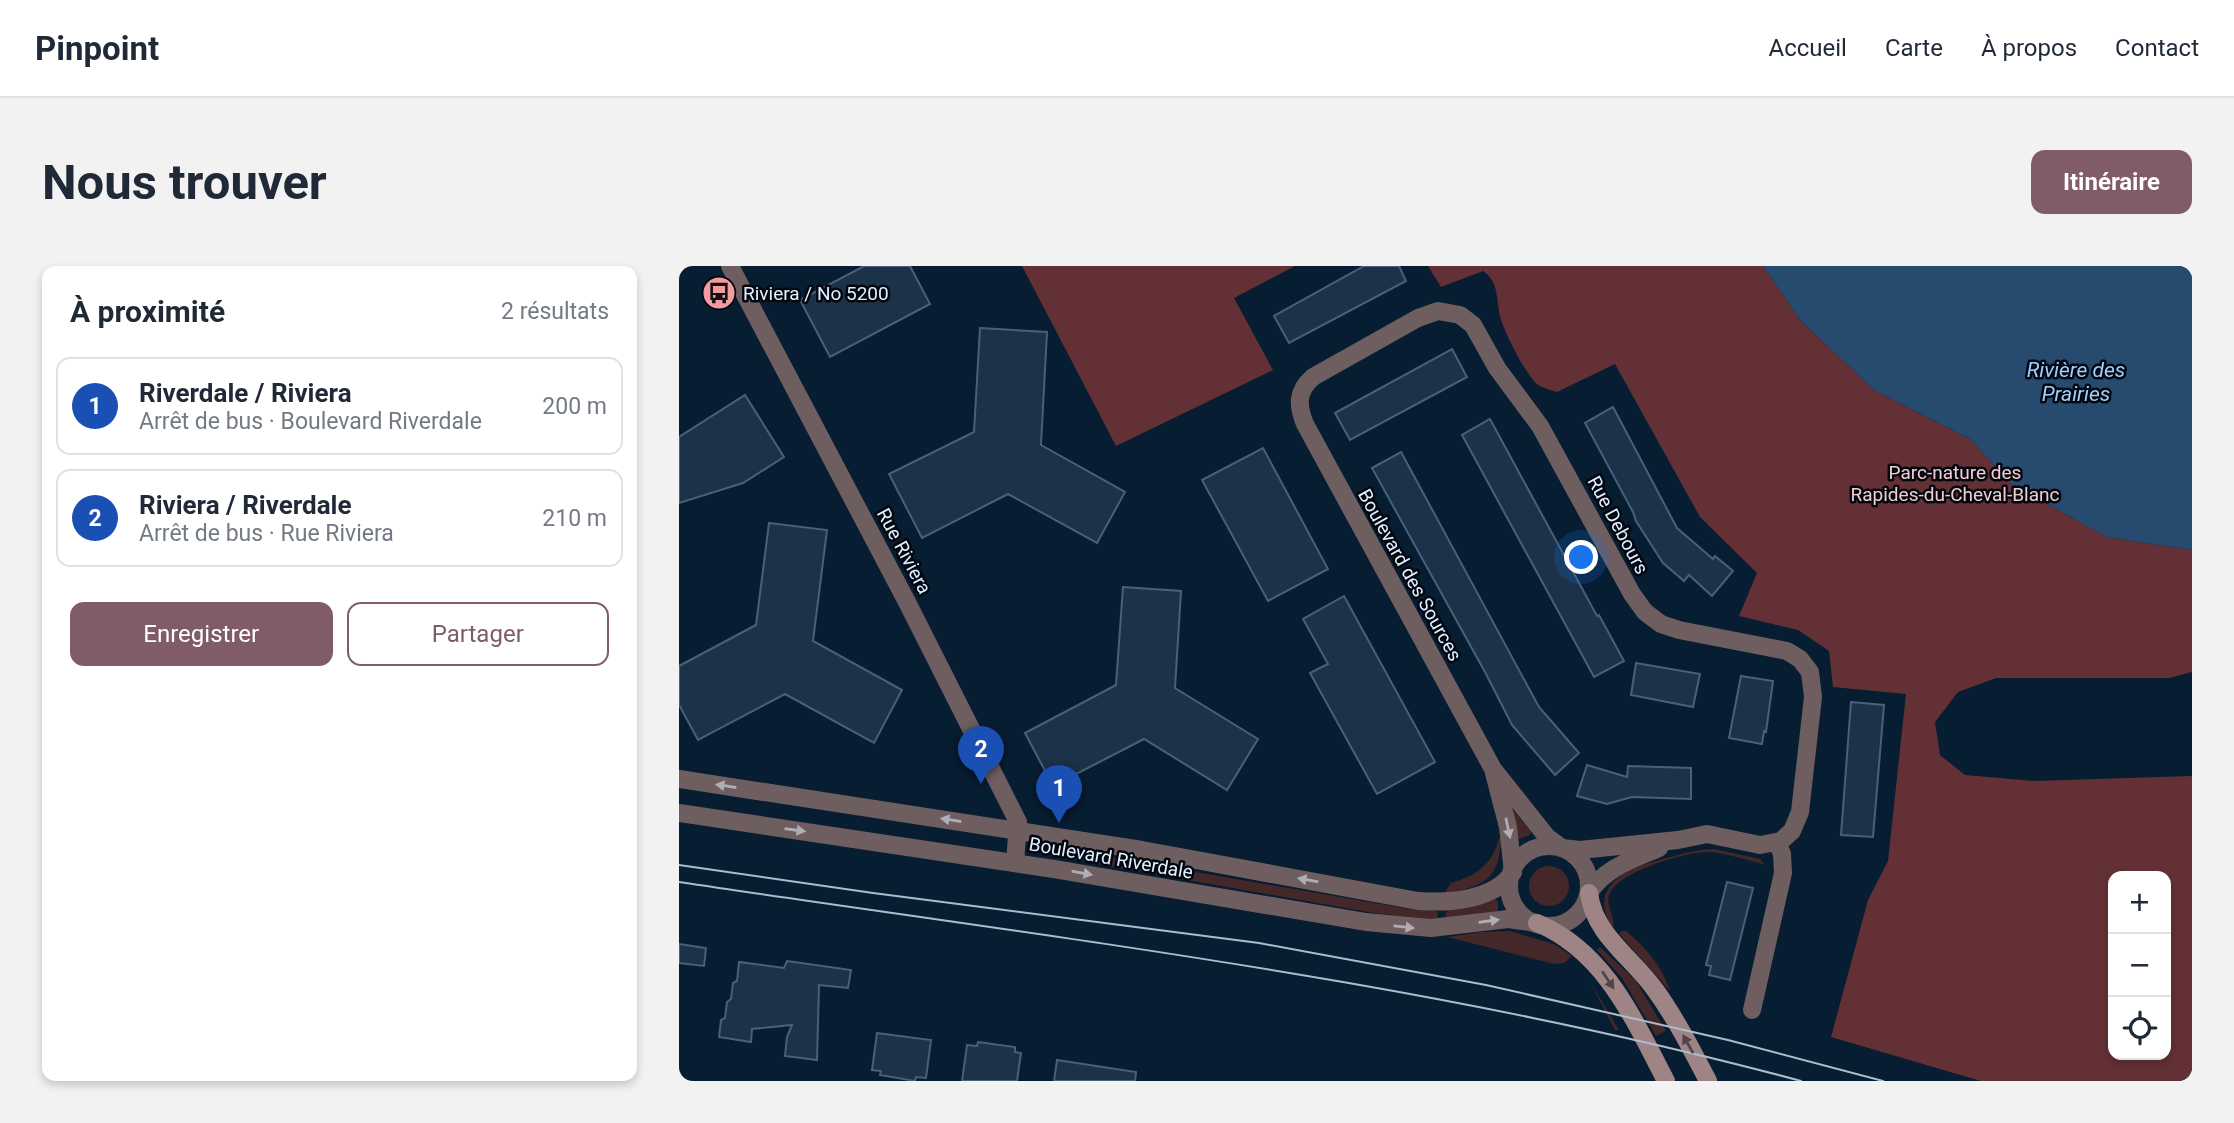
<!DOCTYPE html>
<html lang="fr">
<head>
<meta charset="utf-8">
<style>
	body { margin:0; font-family:Roboto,sans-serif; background:#f2f2f3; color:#1f2937 }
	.controls { position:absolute; right:21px; bottom:21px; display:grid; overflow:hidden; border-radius:14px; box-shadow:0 4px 10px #0003 }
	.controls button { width:63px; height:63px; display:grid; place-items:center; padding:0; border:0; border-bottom:2px solid #e0e1e3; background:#fff; color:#1f2937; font:35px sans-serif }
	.you { position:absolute; left:903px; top:292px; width:24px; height:24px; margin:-18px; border:5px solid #fff; border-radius:50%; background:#1a73e8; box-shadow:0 0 0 10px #1a73e833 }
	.badge { display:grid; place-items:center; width:46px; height:46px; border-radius:50%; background:#7f5c67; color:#fff; font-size:23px; font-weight:700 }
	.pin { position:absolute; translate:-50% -58px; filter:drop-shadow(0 2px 4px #0008) }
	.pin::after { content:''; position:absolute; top:37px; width:24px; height:21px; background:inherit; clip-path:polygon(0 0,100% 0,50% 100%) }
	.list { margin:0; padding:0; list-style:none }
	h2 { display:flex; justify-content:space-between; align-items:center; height:91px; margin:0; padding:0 28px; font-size:30px }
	h2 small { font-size:23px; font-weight:400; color:#747a83 }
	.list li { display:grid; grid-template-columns:46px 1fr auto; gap:21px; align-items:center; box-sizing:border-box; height:98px; margin:0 14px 14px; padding:0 14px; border:2px solid #e0e1e3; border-radius:14px }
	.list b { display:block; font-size:26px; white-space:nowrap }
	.list p { margin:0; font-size:23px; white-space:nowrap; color:#747a83 }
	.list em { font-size:23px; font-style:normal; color:#747a83 }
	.actions { display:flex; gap:14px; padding:21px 28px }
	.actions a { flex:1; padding:16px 0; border:2px solid #7f5c67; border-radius:14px; text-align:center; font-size:24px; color:#7f5c67 }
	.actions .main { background:#7f5c67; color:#fff }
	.icon { flex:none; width:38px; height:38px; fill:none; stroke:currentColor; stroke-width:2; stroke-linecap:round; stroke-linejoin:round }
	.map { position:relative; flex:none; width:1513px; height:815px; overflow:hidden; border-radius:14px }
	header { display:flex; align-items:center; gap:42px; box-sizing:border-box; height:98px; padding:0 35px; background:#fff; border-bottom:2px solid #e0e1e3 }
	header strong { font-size:33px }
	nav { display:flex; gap:38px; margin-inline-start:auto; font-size:24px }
	.intro { display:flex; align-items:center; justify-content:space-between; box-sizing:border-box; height:168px; padding:0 42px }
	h1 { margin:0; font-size:49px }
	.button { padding:18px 32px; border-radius:14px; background:#7f5c67; color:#fff; font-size:24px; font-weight:700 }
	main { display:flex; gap:42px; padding:0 42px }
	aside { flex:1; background:#fff; border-radius:14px; box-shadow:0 4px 10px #0003 }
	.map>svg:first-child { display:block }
	.green { fill:#442729 }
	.forest { fill:#633135; fill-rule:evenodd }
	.water { fill:#274b6e }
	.building { fill:#1c3248; stroke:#496079; stroke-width:2 }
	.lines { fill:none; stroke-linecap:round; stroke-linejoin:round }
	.street { stroke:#6f5e5f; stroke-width:18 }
	.secondary { stroke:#9f8485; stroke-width:18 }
	.tram { stroke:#adbccc; stroke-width:2 }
	.oneway { fill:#afaeb7 }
	.oneway2 { fill:#50464a }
	.labels { text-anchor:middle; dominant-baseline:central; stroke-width:5; stroke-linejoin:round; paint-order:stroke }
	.poi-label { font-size:19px; fill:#e3f0ff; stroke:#02070f; text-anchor:start }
	.park-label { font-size:19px; fill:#f3ced0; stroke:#02070f }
	.street-label { font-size:19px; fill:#e3f0ff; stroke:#02070f }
	.water-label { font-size:21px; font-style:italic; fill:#a1cffe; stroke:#02070f }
</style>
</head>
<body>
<header>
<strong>Pinpoint</strong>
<nav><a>Accueil</a><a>Carte</a><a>À propos</a><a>Contact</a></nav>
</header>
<div class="intro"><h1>Nous trouver</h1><a class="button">Itinéraire</a></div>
<main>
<aside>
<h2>À proximité<small>2 résultats</small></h2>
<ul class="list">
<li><span class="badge" style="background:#1a4fb4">1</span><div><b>Riverdale / Riviera</b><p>Arrêt de bus · Boulevard Riverdale</p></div><em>200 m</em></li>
<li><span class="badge" style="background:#1a4fb4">2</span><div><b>Riviera / Riverdale</b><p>Arrêt de bus · Rue Riviera</p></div><em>210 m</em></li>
</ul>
<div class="actions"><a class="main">Enregistrer</a><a>Partager</a></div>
</aside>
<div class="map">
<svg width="1513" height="815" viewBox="0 0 1513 815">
	<rect width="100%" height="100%" fill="#071d31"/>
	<g class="green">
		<path d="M831,540L852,566L851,569L839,573Z"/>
		<path d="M820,572H822C820,616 804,620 765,628L772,617C797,609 813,600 820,572Z"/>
		<path d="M1035,583L1081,593L1086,599C1069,594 1050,588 1032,586C1008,585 945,604 932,625C924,638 937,650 934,662C904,616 958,599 992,591C1007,587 1020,583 1035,583Z"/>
		<path d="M391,584L730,643L758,645L759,654L695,647L390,593Z"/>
		<circle cx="870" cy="620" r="20"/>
		<path d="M816,633L819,636V645L766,652L768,644L799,639Z"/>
		<path d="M831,665L875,678L893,690L885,697L875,698L768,671L802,666Z"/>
		<path d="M942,665H947C966,680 984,702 991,725L940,668Z"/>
		<path d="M921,681L957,715L987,765L977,770L943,712L918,684Z"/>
		<path d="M910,714L940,764H936Z"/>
	</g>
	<g class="forest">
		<path d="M343,0H616L555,32L594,104L437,180Z"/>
		<path d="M749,0H1084L1122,55L1195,124L1291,173L1334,219L1428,271L1513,284V406L1490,412H1317L1279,426L1256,456L1261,489L1286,509L1355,515L1513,510V815H1302L1152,771L1189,634L1209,595L1227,428L1154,421L1150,385L1119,364L1060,350L1078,307L1021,251L936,98L878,126C872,124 863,122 858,118C847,109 824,64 821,50C817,32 820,16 804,5L762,21ZM1434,610H1487V789H1434Z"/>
	</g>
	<path class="water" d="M1084,0H1513V284L1428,271L1334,219L1291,173L1195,124L1122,55Z"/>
	<g class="building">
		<path d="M185,0H231L251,38L151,91L121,34Z"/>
		<path d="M685,0H720L727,15L610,77L595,50Z"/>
		<path d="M301,62L368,66L362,179L446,226L418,277L329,228L243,272L210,208L295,166Z"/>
		<path d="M773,83L788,111L671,174L656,147Z"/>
		<path d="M66,129L105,191L64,217L0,237V171Z"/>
		<path d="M934,141L998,262L1034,293L1036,290L1054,305L1033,330L1010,309L1005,315L984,297L957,255L954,246L906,157Z"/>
		<path d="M811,153L918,350L920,349L945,395L915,411L783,169Z"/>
		<path d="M584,182L649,303L589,335L523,214Z"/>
		<path d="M722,186L860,441L900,487L876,509L833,459L806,406L693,202Z"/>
		<path d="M90,257L148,264L134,375L223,424L195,477L106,428L19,474L0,439V400L77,359Z"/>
		<path d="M444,321L502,325L496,422L579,473L548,524L465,473L374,520L346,467L437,419Z"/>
		<path d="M665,330L756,496L698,528L631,407L649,398L624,353Z"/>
		<path d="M957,397L1021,408L1014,441L952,429Z"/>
		<path d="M1062,410L1094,415L1087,466L1085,465L1083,478L1050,472Z"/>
		<path d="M1172,436L1205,439L1194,571L1162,569Z"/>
		<path d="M908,499L948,511L949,500L1012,502V533L953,531L928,538L898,530Z"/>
		<path d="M1048,616L1074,622L1051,714L1030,709L1032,700L1027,699Z"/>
		<path d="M0,678L27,682L25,700L0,697Z"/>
		<path d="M108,695L172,704L169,722L140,719L138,794L106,790L108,771L113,759L73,763L72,776L40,771L42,754L46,752L48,736L52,733L54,717L58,715L60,696L105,702Z"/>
		<path d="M198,767L252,774L247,812L237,811L236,815L201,809L202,805L193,804Z"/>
		<path d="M299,776L336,781V786L342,787L338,815H283L288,779L298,780Z"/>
		<path d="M378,794L457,806L456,815H375Z"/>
	</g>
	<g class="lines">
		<g class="street">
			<path d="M51,0L229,338L339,556L336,597"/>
			<path d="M759,45L781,49L794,59L818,102L861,160L953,328L966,346L982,358L1000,364L1108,385L1121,393L1131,406L1134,431L1121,546L1113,565L1102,575L1081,579L1028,568L999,574L901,584L883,582L868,571L814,503L626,158C618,139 618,125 634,111L739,52Z"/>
			<path d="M815,507L829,561L834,606"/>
			<path d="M0,513L463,584L739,635C769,637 815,635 834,606"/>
			<path d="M0,547L375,603L687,656L752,662L829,653L858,657"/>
			<circle cx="870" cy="620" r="40"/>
			<path d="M910,627C925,602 955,593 980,582"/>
			<path d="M1073,744L1104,607L1103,588L1098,576"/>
		</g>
		<g class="secondary">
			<path d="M910,627C915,669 954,692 977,725C997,753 1013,784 1029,815"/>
			<path d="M858,657C926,685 955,754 987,815"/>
		</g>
		<g class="tram">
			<path d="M0,599L194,627L580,677L807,719L1049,774L1204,815"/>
			<path d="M0,616C376,672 755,716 1122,815"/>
		</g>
	</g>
	<defs><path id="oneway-solid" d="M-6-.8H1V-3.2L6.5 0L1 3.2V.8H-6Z" transform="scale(1.75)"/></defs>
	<g class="oneway">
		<use href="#oneway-solid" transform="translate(47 520) rotate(-171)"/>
		<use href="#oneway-solid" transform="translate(272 554) rotate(-171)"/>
		<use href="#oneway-solid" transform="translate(829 562) rotate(78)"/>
		<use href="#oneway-solid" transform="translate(116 564) rotate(8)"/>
		<use href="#oneway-solid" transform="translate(403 607) rotate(10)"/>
		<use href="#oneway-solid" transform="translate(629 614) rotate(-170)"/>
		<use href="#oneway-solid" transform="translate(810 655) rotate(-8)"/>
		<use href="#oneway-solid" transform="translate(725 661) rotate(6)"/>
	</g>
	<g class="oneway2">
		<use href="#oneway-solid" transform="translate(929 714) rotate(56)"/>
		<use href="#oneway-solid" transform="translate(1009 778) rotate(-119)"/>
	</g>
	<defs>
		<symbol id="bus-disc" viewBox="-11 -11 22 22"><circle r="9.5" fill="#f49aa1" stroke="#02070f"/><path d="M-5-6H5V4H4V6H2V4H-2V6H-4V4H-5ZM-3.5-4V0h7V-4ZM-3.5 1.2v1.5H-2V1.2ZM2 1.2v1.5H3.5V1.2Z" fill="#111"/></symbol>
	</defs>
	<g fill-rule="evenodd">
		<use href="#bus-disc" x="21" y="8" width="38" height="38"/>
	</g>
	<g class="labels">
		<g class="poi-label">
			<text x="64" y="27">Riviera / No 5200</text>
		</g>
		<g class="park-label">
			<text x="1276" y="206">Parc-nature des<tspan x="1276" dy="22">Rapides-du-Cheval-Blanc</tspan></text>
		</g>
		<g class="street-label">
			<text transform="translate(939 259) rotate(62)">Rue Debours</text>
			<text transform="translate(225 285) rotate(62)">Rue Riviera</text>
			<text transform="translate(731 309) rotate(61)">Boulevard des Sources</text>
			<text transform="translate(432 592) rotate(10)">Boulevard Riverdale</text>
		</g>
		<g class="water-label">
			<text x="1397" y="104">Rivière des<tspan x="1397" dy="24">Prairies</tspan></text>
		</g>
	</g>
</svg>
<div class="controls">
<button>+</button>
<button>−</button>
<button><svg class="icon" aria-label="locate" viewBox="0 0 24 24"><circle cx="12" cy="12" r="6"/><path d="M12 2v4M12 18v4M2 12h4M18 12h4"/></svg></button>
</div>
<div class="you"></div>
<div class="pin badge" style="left:380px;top:557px;background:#1a4fb4">1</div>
<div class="pin badge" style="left:302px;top:518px;background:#1a4fb4">2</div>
</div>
</main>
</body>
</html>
